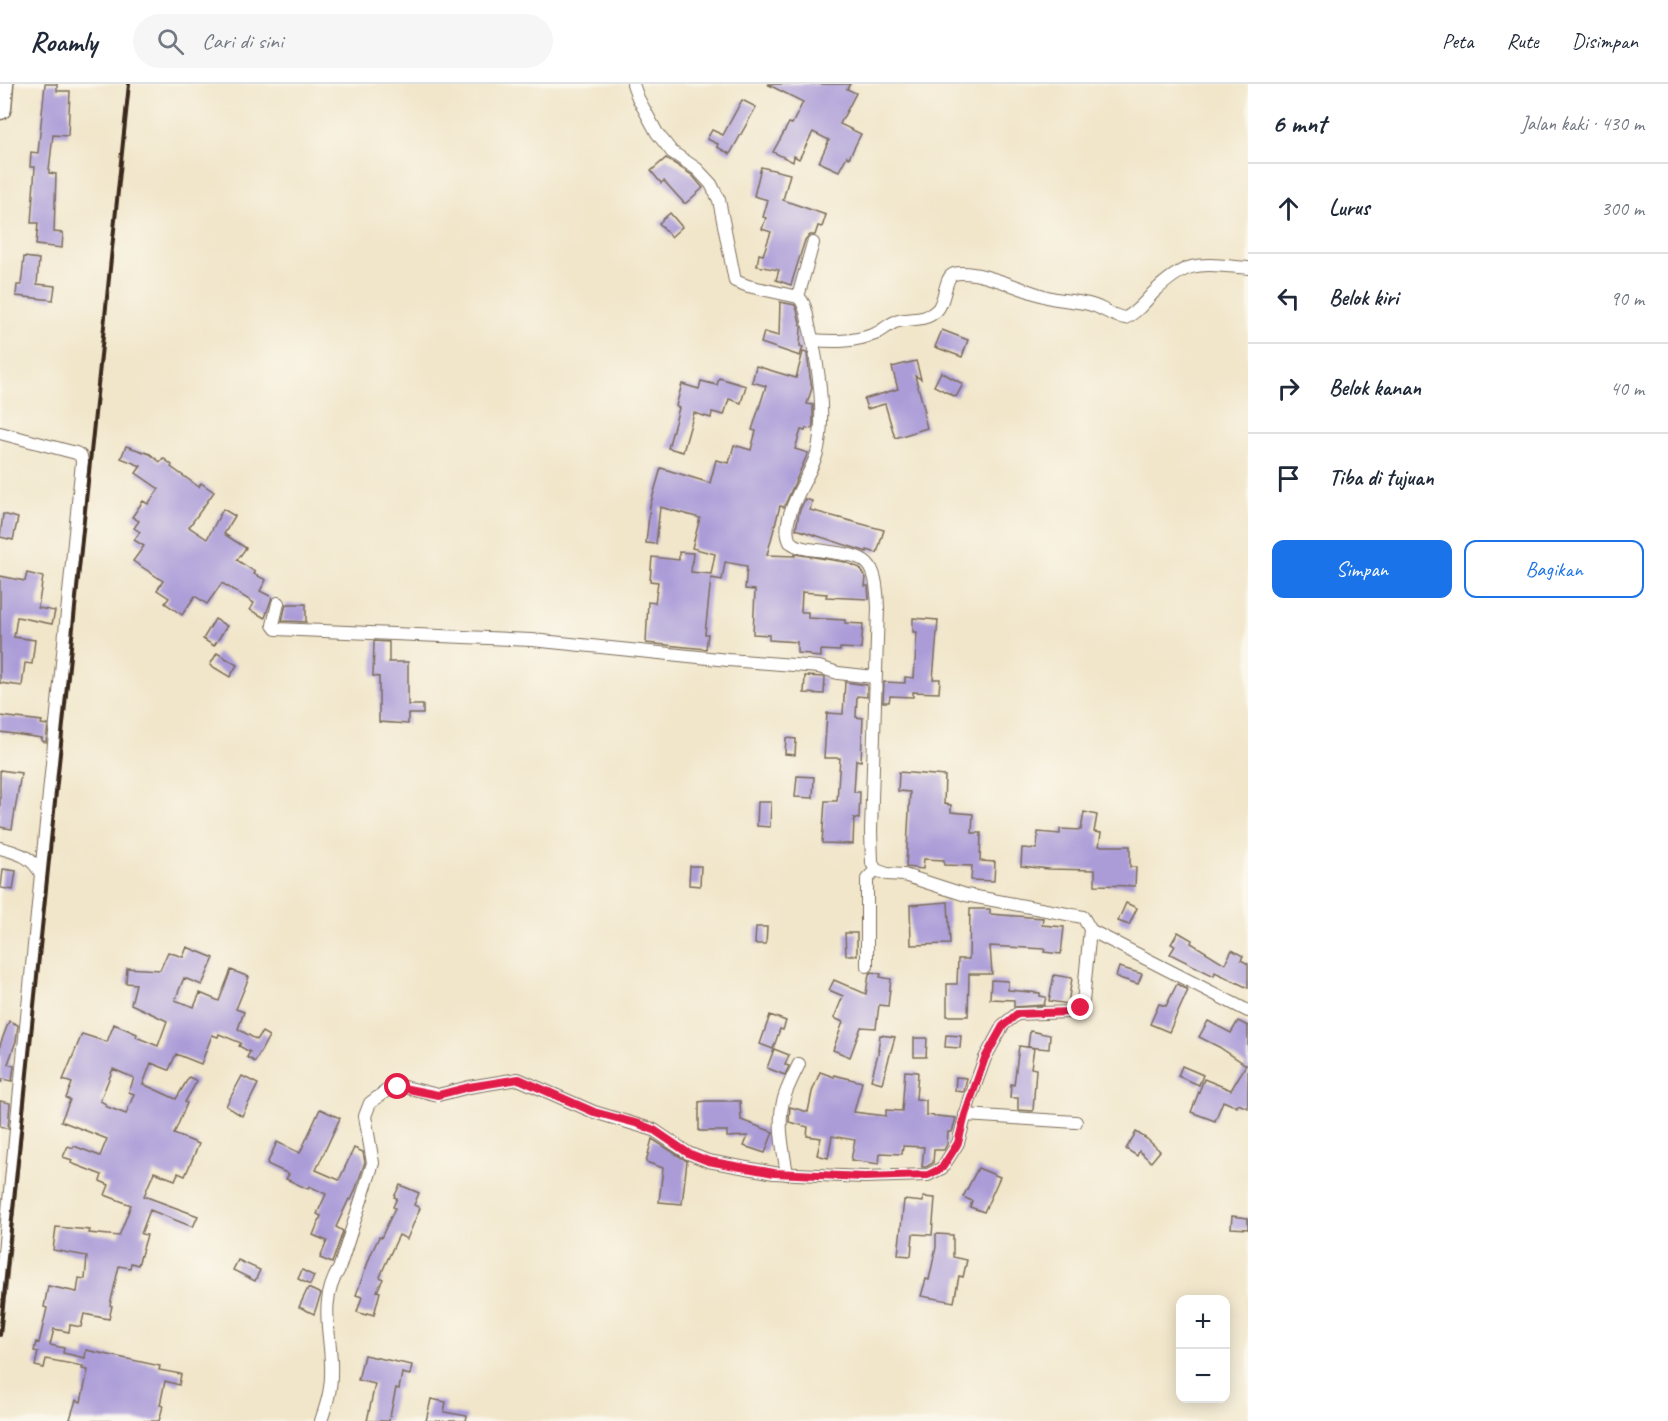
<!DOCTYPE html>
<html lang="id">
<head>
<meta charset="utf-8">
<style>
	body { margin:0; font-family:Caveat,sans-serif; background:#f6f6f7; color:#1f2937 }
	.controls { position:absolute; right:18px; bottom:18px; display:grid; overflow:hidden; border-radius:12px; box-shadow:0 3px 15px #0003 }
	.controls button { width:54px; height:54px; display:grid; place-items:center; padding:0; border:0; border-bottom:2px solid #e0e1e3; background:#fff; color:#1f2937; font:30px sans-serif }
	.stop { position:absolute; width:18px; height:18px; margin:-14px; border:4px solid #e11d48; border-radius:50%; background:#fff }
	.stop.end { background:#e11d48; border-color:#fff; box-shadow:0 2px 6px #0008 }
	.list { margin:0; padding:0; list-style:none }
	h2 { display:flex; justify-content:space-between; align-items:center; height:78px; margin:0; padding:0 24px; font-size:26px }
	h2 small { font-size:20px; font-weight:400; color:#747a83 }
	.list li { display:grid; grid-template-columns:39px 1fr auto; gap:18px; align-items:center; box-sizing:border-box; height:90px; padding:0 24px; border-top:2px solid #e0e1e3 }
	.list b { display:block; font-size:22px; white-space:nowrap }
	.list em { font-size:20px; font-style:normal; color:#747a83 }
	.actions { display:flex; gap:12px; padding:18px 24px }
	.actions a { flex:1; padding:14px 0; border:2px solid #1a73e8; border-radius:12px; text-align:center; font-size:21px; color:#1a73e8 }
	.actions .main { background:#1a73e8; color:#fff }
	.icon { flex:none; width:33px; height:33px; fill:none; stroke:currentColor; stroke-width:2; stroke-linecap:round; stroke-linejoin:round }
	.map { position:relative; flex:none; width:1248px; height:1337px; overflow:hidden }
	header { display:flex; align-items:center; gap:36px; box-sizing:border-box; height:84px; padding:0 30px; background:#fff; border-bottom:2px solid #e0e1e3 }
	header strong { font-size:28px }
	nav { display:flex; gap:33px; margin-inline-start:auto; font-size:21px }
	.search { width:420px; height:54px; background:#f6f6f7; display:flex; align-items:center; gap:15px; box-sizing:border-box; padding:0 21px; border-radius:33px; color:#747a83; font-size:22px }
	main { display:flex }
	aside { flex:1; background:#fff }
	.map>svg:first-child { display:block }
	.building { fill:#ab9cd8; fill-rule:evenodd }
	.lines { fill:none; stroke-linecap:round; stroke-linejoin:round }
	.street-casing { stroke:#7b6c5a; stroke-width:14 }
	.highway-casing { stroke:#7b6c5a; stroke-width:25 }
	.street { stroke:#fff; stroke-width:12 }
	.highway { stroke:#fff; stroke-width:22 }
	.rail { stroke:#3b2a1e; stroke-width:4 }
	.route { stroke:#e11d48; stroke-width:8 }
</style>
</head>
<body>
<header>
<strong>Roamly</strong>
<div class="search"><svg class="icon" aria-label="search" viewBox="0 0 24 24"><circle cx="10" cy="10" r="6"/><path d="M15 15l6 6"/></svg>Cari di sini</div>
<nav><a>Peta</a><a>Rute</a><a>Disimpan</a></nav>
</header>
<main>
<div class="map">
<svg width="1248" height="1337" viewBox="0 0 1248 1337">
	<rect width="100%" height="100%" fill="#fbf7ec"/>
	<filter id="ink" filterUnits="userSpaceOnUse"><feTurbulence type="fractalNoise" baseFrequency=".0167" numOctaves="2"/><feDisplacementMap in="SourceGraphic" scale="12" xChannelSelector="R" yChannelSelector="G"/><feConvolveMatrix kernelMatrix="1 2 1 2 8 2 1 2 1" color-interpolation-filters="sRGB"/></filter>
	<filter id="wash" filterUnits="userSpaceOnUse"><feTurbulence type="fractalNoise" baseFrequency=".008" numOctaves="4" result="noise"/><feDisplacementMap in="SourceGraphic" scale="24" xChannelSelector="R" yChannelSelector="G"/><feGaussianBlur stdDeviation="1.35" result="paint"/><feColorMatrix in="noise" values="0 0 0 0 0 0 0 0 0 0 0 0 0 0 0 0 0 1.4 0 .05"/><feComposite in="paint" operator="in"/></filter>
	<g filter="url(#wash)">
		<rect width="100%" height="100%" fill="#f1e6ca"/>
		<g id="blocks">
			<g class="building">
				<path d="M45,0H57V7H70L68,52L53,51L49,86V89L56,90L54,148L63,149L62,164L36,161L38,139H31L35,83H30L31,68L38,69Z"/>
				<path d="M767,0H850L847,5L856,9L840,40L861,50L849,74L847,72L839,87L819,78L829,56L813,48L799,75L794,72L793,78L773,68L789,39L792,40L803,18Z"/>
				<path d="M742,16L756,23L730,70L717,63L718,60L707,55L712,46L723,51Z"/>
				<path d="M666,74L692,91L703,104L686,119H684L664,97L661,99L651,87Z"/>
				<path d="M761,83L790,90L783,116L826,131L822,143L818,142L815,151H810L805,156L791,201L776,196L779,186L757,182L759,170L763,171L771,148L762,145L766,134L763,133L768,116L754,112Z"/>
				<path d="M670,129L682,143L671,153L659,139Z"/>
				<path d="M24,173L39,175L37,200L55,202L53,216L16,212L17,201H21Z"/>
				<path d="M780,218L795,221L797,226L801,243L800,262L803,263L800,272L761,259L764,248L779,252Z"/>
				<path d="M942,246L968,256L962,273L935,263Z"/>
				<path d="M803,268L807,269L810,293L812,304L807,320L813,321V339L812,345L806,344L805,347L801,346L795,365L808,369L784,423L780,422L767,471L795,472V470L845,478L860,484L866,494L865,502H868L869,515L826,513L827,510L802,508L801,528H808V534L845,536V539L863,540L861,565L840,564V567L821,566V573L810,572V570L797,569V558L769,556V551L753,550L755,506L745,505L747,482L725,478L722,496L711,494L705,550H708L706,565L646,559L648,518L655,519L658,498L650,497L652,473L679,476V468L693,469L691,488L711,490L715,470L692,464L700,434L660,423L656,460L646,459L650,422L661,384L710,399L716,376L729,379L734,361L751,366L756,347L752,346L766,302L752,298L756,282L796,294Z"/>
				<path d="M916,277L921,295L915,292L925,328H923L927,344L895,354L885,320L867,325L864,315L898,305L892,283Z"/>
				<path d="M941,288L963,300L956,313L934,302Z"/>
				<path d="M719,294L746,302L741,319L729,315L724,331L712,328L711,334L694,329L683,368L668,364L679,324L676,322L682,300L699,305L701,297L717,301Z"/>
				<path d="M126,362L150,370L160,378L163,374L172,381L171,383L199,403L201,399L214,408L189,443L207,455L223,425L235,432L224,450L246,464L237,476L255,488L254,490L266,496L260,507L272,513L265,534L250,526L254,519L222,499L207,520L195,512L182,531L165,519L169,514L157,506L163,497L133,477L144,462L134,456L140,448L134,444L139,437L132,433L143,417L148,420L159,405L136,389L141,382L121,374Z"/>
				<path d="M805,415L812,417L810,426L884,446L877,469L867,466V468L796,445L799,428Z"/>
				<path d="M3,430L18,434L13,456L0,453Z"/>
				<path d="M27,489L43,493L38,524L55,527L52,540L17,533L14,553L35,556L32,580L25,579L22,602L0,599V492L25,497Z"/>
				<path d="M286,520H306V538L282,537Z"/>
				<path d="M913,534L938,536L933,595H940L939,609L913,608V613L890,612L889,618H883L884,598L905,599V593L914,594L917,548H913Z"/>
				<path d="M215,535L227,542L214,562L203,555Z"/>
				<path d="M374,557L389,558V578H408V621H423V630H408V640L379,638V593L373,592Z"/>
				<path d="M217,569L237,581L230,593L210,581Z"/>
				<path d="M805,592L825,593L824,610L804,609Z"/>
				<path d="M845,598L867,601V613L857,612L856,633L863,634L861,677L856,676L854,708H860L859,735L854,734L853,760L822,759L825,717H837L840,674H824L827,629L843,630Z"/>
				<path d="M0,632L42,637L41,640L48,641L46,658L42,657V654L0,648Z"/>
				<path d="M786,654L796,655L795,671L785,670Z"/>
				<path d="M0,686L21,689L12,745L0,743Z"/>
				<path d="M899,688L945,692L944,720L951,721V728L973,730L972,749H981L980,777L995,778L994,797L971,796L972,782L944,781V776L924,775L923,785L906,783L910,708L898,707Z"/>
				<path d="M797,692L814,693L813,714L795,713Z"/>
				<path d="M758,718H771L770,743L757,742Z"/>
				<path d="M1084,728L1097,731L1094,748L1101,749L1099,762H1130V783H1136L1135,802L1095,801V786L1049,785L1021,782L1022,764L1037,765L1038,748L1060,750V745L1081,746Z"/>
				<path d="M690,782H701L700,802L689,801Z"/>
				<path d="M3,785L16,787L13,806L1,804Z"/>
				<path d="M948,818L950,860L911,861L910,821Z"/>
				<path d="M1126,819L1137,824L1129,841L1118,837Z"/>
				<path d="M970,825H990V830L1043,834L1042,841L1064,843L1061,870L1044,868L1045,865L990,862L992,890H969L968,932H947V900H957L958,875H969Z"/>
				<path d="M756,843H767L766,860H755Z"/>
				<path d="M1178,848L1192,856L1191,859L1225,880L1232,866L1243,872L1241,876L1248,880V904L1215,888L1214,892L1170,870L1175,862L1171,860Z"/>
				<path d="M845,849H857V871H846Z"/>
				<path d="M187,863L214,874L202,901L184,894L175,916L194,923L200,909L219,917L231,886L249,893L236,925L244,928L238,945L257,956L262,948L269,952L255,978L247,973L250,968L239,962L241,959L219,950L218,953L212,951L201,980L176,970L169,986L151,979L143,1000L176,1015L189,993L197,997L185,1018L187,1019L174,1050L199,1060L185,1092L178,1089L175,1096L154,1088L144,1112L198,1132L193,1143L150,1126L141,1150L147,1151L138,1181L131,1179L130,1184L119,1182L110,1221L112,1222L109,1235L84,1230L81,1243L70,1241L69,1248L54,1245L50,1261L64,1264L63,1269L85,1274L86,1266L160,1282L159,1286L181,1290L179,1301L165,1297L160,1321L163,1322L159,1337H75L70,1335L76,1316L81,1318L88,1286L82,1285L83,1282L46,1275L44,1284L35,1282L38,1268L34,1267L36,1258L39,1259L47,1224L44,1223L48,1202L77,1208L79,1194L85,1195L87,1172L53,1166L56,1143L90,1146L89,1149L119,1152L131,1121L105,1111L109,1101L100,1097L102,1091L71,1079L72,1076L63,1073L68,1062L73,1064L74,1062L100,1072L107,1055L61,1037L70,1016L66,1014L72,999L63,996L82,950L107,958L114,940L137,950L136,953L158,962L167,937L131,920L136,900L126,899L127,884L160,886L168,868L183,873ZM113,985L134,994L129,1008L134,1010L126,1030L105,1022L106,1020L100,1017Z"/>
				<path d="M1119,883L1142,890L1138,900L1116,893Z"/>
				<path d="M872,888L881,890L880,893L891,895L888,922L879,921L876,944L861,943L850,973L833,966L843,938L834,934L843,912L829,906L834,896L866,910L869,890Z"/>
				<path d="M1054,891L1072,894L1068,920L1049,917Z"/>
				<path d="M991,896L1008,897V906L1040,909V912L1046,913L1044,921L1014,923V916L990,915Z"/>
				<path d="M1177,900L1188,906L1169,948L1150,940L1159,920L1166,922Z"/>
				<path d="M770,931L786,937L783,946L780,945L773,965L760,960Z"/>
				<path d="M9,937L18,941L16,957L8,980L14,982L12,997L3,995L1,999L0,961Z"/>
				<path d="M1208,937L1231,949L1238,937L1248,942V1024L1238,1020L1237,1023L1223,1017L1215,1037L1191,1028L1204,995L1231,1006L1246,981L1219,963L1199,953Z"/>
				<path d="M1030,947L1050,951L1049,965L1028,963Z"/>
				<path d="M880,951L895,953L882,999L871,996L879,966H878Z"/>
				<path d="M946,951L961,952L960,964L945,963Z"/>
				<path d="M914,954H927L926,973H914Z"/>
				<path d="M1019,962L1034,964L1031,984L1036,985L1033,1027L1018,1026V1014H1010L1011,1000L1014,1001Z"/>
				<path d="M774,965L789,971L785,981L789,982L785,991L767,984Z"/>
				<path d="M1182,982L1203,991L1199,1001L1178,992Z"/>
				<path d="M905,987L918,988L916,1015L926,1016V1031L956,1034L952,1048H948L947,1060L944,1066H934L933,1079L926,1083H922L924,1063L903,1062L902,1070L880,1069L879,1080L851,1076L855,1056L832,1052L828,1074L817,1071L821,1054L807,1052L808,1043L789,1038L790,1023L808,1028L812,1008L820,988L834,993V991L862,998L854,1028L886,1032V1026L902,1027Z"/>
				<path d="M242,992L258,1000L242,1032L226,1022Z"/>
				<path d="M956,993L967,994L964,1008L955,1007Z"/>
				<path d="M0,1017L10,1019L8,1045L0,1042Z"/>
				<path d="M706,1017H740L741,1036L773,1048L765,1069L744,1062L748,1052L727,1053V1047H699V1018Z"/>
				<path d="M320,1025L340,1034L316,1086L339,1096L354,1064L363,1068L365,1078L355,1107L351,1116L349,1115L336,1143L343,1147L332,1179L320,1174L327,1157L313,1151L321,1132L317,1130L326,1110L309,1102L308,1105L286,1095L289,1090L267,1080L277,1058L300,1069Z"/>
				<path d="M1136,1048L1147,1055L1160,1067L1151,1078L1139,1067L1137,1072L1126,1065Z"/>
				<path d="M652,1055L687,1077L682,1120L659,1118L663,1084L646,1078Z"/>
				<path d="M978,1084L1000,1093L984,1128L970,1123L972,1117L963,1113Z"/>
				<path d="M400,1101L419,1109L414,1121L420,1124L407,1155L399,1151L385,1181L380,1193L383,1195L377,1207L380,1208L374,1231L367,1229L366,1231L357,1228L362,1213L356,1211L371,1170L379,1153L381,1154L395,1124L393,1123L397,1114L394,1113Z"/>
				<path d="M923,1113L935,1114L932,1151L913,1150L911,1172L898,1171L904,1116L923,1118Z"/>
				<path d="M1232,1132L1248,1134V1145L1231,1144Z"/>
				<path d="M936,1150L953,1151V1173L967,1176L963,1193L959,1192L954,1218L921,1212L926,1195L929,1196L936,1163Z"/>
				<path d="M238,1176L260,1186L255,1197L233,1186Z"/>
				<path d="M302,1186L314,1192L310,1201L298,1195Z"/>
				<path d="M308,1204L321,1210L314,1230L299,1223Z"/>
				<path d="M364,1271L412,1281L410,1291L402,1289L399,1305L396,1304L389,1337H367L375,1300L358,1296Z"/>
				<path d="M431,1315L446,1318L444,1328L467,1332L466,1337H426Z"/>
			</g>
		</g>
	</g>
	<g filter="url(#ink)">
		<use href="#blocks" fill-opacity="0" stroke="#7b6c5a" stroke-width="1.5"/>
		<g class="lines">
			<defs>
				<g id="street">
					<path d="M798,213L813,159"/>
					<path d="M812,256C834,258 854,258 875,250C882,247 888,241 895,238C909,233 924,239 937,226C946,217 944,193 954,190C976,184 1024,207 1047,213C1061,217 1077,216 1092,221C1103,224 1113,233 1125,234C1136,229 1145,218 1153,209C1189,174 1201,180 1248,184"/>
					<path d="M0,349L76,369L81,372L82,378L41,790"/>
					<path d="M278,519L273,541L276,545L532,556L728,576L819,583L838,589L874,593"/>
					<path d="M0,764C18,769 32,772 41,790L0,1209"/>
					<path d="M1090,846L1248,927"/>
					<path d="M867,882V795L876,786"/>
					<path d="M965,1031L1076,1038"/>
					<path d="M787,1090C783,1064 776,1036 785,1011C789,1000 794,990 799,980"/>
					<path d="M321,1337C326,1322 331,1307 331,1291C333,1253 317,1221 339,1185L373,1079L365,1032L370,1019L386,1007L397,1003H405L438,1011L469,1003L518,995L594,1028L654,1046L688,1069L708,1077L774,1089L864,1093L928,1091L942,1084L958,1059L970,1015L985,974L1003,941L1017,930L1070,928L1081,924L1083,918L1090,845L1083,833L966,811L904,791L887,790L876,786L872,779L871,747L878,524C876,470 866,473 817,466C807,465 798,464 790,458C778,433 810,394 817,369C826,331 819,284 810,246C807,236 807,219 798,213L748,202L735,197L719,116L711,100L697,85L672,68L657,49L638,14L633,0"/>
				</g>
				<path id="highway" d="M0,24L2,0"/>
			</defs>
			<use href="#street" class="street-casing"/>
			<use href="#highway" class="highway-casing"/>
			<use href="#street" class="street"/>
			<use href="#highway" class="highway"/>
			<path class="rail" d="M0,1251L129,0"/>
		</g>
	</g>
	<g class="lines" filter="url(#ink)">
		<path class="route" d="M398,1003L438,1011L469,1003L519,995L594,1028L639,1040L654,1046L688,1069L708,1077L774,1089L864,1093L928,1091L942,1084L958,1059L965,1031L985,974L1003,942L1017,930L1070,928L1081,924"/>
	</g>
</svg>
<div class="controls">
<button>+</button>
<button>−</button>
</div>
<div class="stop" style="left:398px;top:1003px"></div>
<div class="stop end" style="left:1081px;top:924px"></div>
</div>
<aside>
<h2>6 mnt<small>Jalan kaki · 430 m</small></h2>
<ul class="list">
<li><svg class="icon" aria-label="ahead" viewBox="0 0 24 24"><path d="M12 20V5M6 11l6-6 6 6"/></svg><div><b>Lurus</b></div><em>300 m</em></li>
<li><svg class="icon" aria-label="left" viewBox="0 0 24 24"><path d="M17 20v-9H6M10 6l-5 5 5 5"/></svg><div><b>Belok kiri</b></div><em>90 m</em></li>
<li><svg class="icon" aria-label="right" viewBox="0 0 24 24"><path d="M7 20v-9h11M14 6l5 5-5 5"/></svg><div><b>Belok kanan</b></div><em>40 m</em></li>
<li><svg class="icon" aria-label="arrive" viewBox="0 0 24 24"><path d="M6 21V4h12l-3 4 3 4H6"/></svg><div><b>Tiba di tujuan</b></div></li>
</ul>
<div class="actions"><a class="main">Simpan</a><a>Bagikan</a></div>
</aside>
</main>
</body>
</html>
